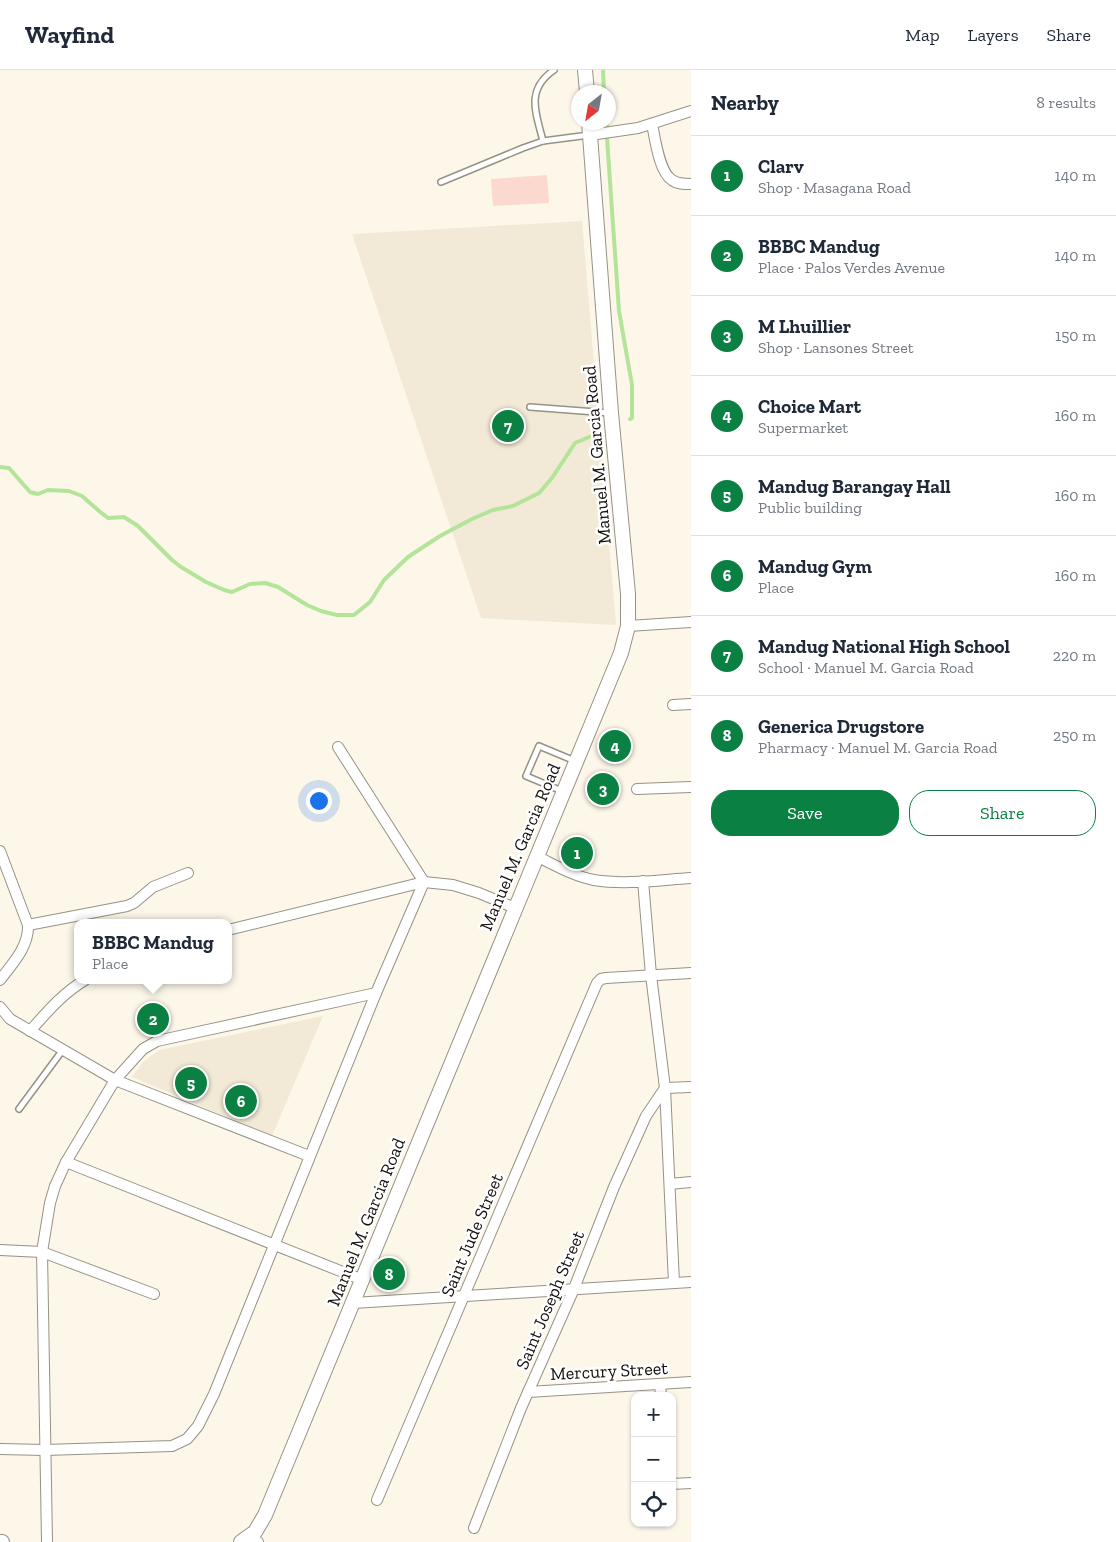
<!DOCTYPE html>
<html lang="en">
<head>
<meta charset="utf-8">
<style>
	body { margin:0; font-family:"Zilla Slab",serif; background:#f6f6f7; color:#1f2937 }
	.controls { position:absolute; right:15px; bottom:15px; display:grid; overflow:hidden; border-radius:10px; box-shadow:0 1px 4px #0004 }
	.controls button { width:45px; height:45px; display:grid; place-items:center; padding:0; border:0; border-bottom:1px solid #e0e1e3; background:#fff; color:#1f2937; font:25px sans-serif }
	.compass { position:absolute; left:571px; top:15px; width:45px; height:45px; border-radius:50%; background:#fff; box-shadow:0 1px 4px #0004; rotate:211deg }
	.you { position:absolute; left:318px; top:730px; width:18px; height:18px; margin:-12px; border:4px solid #fff; border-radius:50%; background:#1a73e8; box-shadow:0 0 0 8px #1a73e833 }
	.badge { display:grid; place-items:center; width:32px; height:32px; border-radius:50%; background:#0b8043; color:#fff; font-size:16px; font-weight:700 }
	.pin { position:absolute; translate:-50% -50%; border:2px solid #fff; box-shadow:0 1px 5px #0006 }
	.popup { position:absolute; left:74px; top:849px; width:158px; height:65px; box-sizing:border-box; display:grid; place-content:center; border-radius:10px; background:#fff; filter:drop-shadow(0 1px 4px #0005); font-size:16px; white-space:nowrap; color:#747a83 }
	.popup b { font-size:19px; color:#1f2937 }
	.popup::after { content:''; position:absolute; left:50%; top:100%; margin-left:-10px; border:10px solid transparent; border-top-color:#fff }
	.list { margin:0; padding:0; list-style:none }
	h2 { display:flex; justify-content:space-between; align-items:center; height:65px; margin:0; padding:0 20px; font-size:21px }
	h2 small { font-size:16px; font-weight:400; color:#747a83 }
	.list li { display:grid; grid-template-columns:32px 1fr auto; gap:15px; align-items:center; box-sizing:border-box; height:80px; padding:0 20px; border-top:1px solid #e0e1e3 }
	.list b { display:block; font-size:19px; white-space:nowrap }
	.list p { margin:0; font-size:16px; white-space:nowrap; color:#747a83 }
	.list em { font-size:16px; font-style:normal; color:#747a83 }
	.actions { display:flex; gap:10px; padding:15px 20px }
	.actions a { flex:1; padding:11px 0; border:1px solid #0b8043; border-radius:20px; text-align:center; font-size:18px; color:#0b8043 }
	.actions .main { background:#0b8043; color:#fff }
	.icon { flex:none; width:28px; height:28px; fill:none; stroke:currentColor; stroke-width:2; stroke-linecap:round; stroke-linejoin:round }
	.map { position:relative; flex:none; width:691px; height:1472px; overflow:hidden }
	header { display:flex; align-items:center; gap:30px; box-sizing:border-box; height:70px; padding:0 25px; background:#fff; border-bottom:1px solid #e0e1e3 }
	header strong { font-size:24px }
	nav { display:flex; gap:28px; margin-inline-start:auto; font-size:18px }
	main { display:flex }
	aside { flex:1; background:#fff }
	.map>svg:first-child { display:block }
	.built { fill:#f2ead6 }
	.green { fill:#fbd9cf }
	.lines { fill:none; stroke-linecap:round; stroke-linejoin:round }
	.stream { stroke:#b3e49a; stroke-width:4 }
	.service-casing { stroke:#979286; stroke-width:8 }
	.minor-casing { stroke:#979286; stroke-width:12 }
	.secondary-casing { stroke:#979286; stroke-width:16 }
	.service { stroke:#fff; stroke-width:5 }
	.minor { stroke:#fff; stroke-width:10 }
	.secondary { stroke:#fff; stroke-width:14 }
	.labels { text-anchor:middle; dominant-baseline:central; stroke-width:5; stroke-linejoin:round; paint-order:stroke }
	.street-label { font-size:18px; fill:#14120e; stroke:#fff }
</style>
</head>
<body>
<header>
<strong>Wayfind</strong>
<nav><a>Map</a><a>Layers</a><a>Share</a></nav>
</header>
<main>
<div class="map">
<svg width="691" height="1472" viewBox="0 0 691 1472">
	<rect width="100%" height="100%" fill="#fdf7ea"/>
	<g class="built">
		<path d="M582,151L616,555L481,548L352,164Z"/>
		<path d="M323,946L272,1066L132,1007L143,992L159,980Z"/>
	</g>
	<path class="green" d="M547,105L549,133L493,136L491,109Z"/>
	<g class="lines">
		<g class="stream">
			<path d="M603,0L604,22"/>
			<path d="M606,52L607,56"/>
			<path d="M607,68L619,241L632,315V348L630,349"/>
			<path d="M0,397L9,398L30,422L38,424L48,420L69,421L82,426L99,441L108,448L124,447L138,456L172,490L181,497L206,512L224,520L232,522L250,514L265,513L278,517L307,535L321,541L337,545H354L370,532L384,510L408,487L440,466L472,449L493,440L513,436L539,423L552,408L575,373L594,365"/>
		</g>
		<defs>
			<g id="service">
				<path d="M543,71C536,43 525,20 554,0"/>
				<path d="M441,112L523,78L543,71L589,65"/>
				<path d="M530,337L609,343"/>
				<path d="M562,721L526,706L539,676L575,691"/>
				<path d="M19,1039L62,981"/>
			</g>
			<g id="minor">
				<path d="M652,54C655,68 659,102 672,110C677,114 684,114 691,114"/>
				<path d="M590,65L638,58L691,41"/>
				<path d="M628,556L691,552"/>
				<path d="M673,635L691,634"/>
				<path d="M338,677L424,812"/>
				<path d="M637,719L691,717"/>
				<path d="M0,781L28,855C29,877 12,894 0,910"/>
				<path d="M536,786C555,795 573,806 594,810C625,815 659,810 691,808"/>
				<path d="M643,811L651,905L665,1018L674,1213"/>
				<path d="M28,855L127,836L134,833L153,817L188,803"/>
				<path d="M228,860L424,812L453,815L479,823L515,838"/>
				<path d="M0,937L10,949L115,1010L309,1086"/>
				<path d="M30,961C47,942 63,923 85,910"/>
				<path d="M665,1018L691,1017"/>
				<path d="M66,1092L363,1210"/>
				<path d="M670,1114L691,1112"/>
				<path d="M0,1180L42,1182L154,1224"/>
				<path d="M353,1233L691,1212"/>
				<path d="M660,1314L661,1326"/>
				<path d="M528,1322L691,1312"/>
				<path d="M0,1379L45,1380L172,1376L187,1369L198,1356L214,1324L376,923L424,812"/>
				<path d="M672,1414L691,1413"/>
				<path d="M377,1430L597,913L601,909L606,908L691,903"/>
				<path d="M474,1458L521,1338L573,1221L614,1117L646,1046L665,1018"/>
				<path d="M248,1468L258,1472"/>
				<path d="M47,1472L42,1182L50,1133L55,1116L66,1092L115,1010L143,979L157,971L376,923"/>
			</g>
			<g id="secondary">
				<path d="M585,0L587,22"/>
				<path d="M0,1472H2"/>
				<path d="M241,1472L255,1462L265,1445L621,583L628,556V524L611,343L589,52"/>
			</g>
		</defs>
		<use href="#service" class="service-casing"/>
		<use href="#minor" class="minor-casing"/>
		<use href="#secondary" class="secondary-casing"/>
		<use href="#service" class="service"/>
		<use href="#minor" class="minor"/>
		<use href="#secondary" class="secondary"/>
	</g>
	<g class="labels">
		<g class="street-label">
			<text transform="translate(597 385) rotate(-95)">Manuel M. Garcia Road</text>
			<text transform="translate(520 777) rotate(-67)">Manuel M. Garcia Road</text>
			<text transform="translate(366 1152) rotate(-68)">Manuel M. Garcia Road</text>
			<text transform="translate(472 1165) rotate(-67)">Saint Jude Street</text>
			<text transform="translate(550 1230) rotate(-67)">Saint Joseph Street</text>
			<text transform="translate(609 1301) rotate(-3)">Mercury Street</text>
		</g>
	</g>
</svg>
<div class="controls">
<button>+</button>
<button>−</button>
<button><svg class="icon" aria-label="locate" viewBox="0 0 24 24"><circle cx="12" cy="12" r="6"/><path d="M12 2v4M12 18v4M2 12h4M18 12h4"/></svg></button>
</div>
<svg class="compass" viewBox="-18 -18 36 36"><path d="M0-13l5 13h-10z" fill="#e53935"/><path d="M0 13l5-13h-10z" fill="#747a83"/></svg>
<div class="you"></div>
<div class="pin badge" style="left:577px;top:783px">1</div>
<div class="pin badge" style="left:153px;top:949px">2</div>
<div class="popup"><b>BBBC Mandug</b>Place</div>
<div class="pin badge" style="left:603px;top:719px">3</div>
<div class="pin badge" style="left:615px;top:676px">4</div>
<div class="pin badge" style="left:191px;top:1013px">5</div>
<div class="pin badge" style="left:241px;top:1031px">6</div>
<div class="pin badge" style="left:508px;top:356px">7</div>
<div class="pin badge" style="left:389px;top:1204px">8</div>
</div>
<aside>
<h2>Nearby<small>8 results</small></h2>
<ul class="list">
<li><span class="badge">1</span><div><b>Clarv</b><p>Shop · Masagana Road</p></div><em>140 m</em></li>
<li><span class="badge">2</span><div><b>BBBC Mandug</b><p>Place · Palos Verdes Avenue</p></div><em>140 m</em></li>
<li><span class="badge">3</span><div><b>M Lhuillier</b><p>Shop · Lansones Street</p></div><em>150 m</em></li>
<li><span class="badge">4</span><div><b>Choice Mart</b><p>Supermarket</p></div><em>160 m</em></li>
<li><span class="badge">5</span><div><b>Mandug Barangay Hall</b><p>Public building</p></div><em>160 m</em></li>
<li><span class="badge">6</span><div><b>Mandug Gym</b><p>Place</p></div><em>160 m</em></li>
<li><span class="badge">7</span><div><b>Mandug National High School</b><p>School · Manuel M. Garcia Road</p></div><em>220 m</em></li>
<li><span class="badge">8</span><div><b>Generica Drugstore</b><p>Pharmacy · Manuel M. Garcia Road</p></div><em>250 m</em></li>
</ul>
<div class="actions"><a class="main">Save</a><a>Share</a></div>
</aside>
</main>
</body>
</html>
